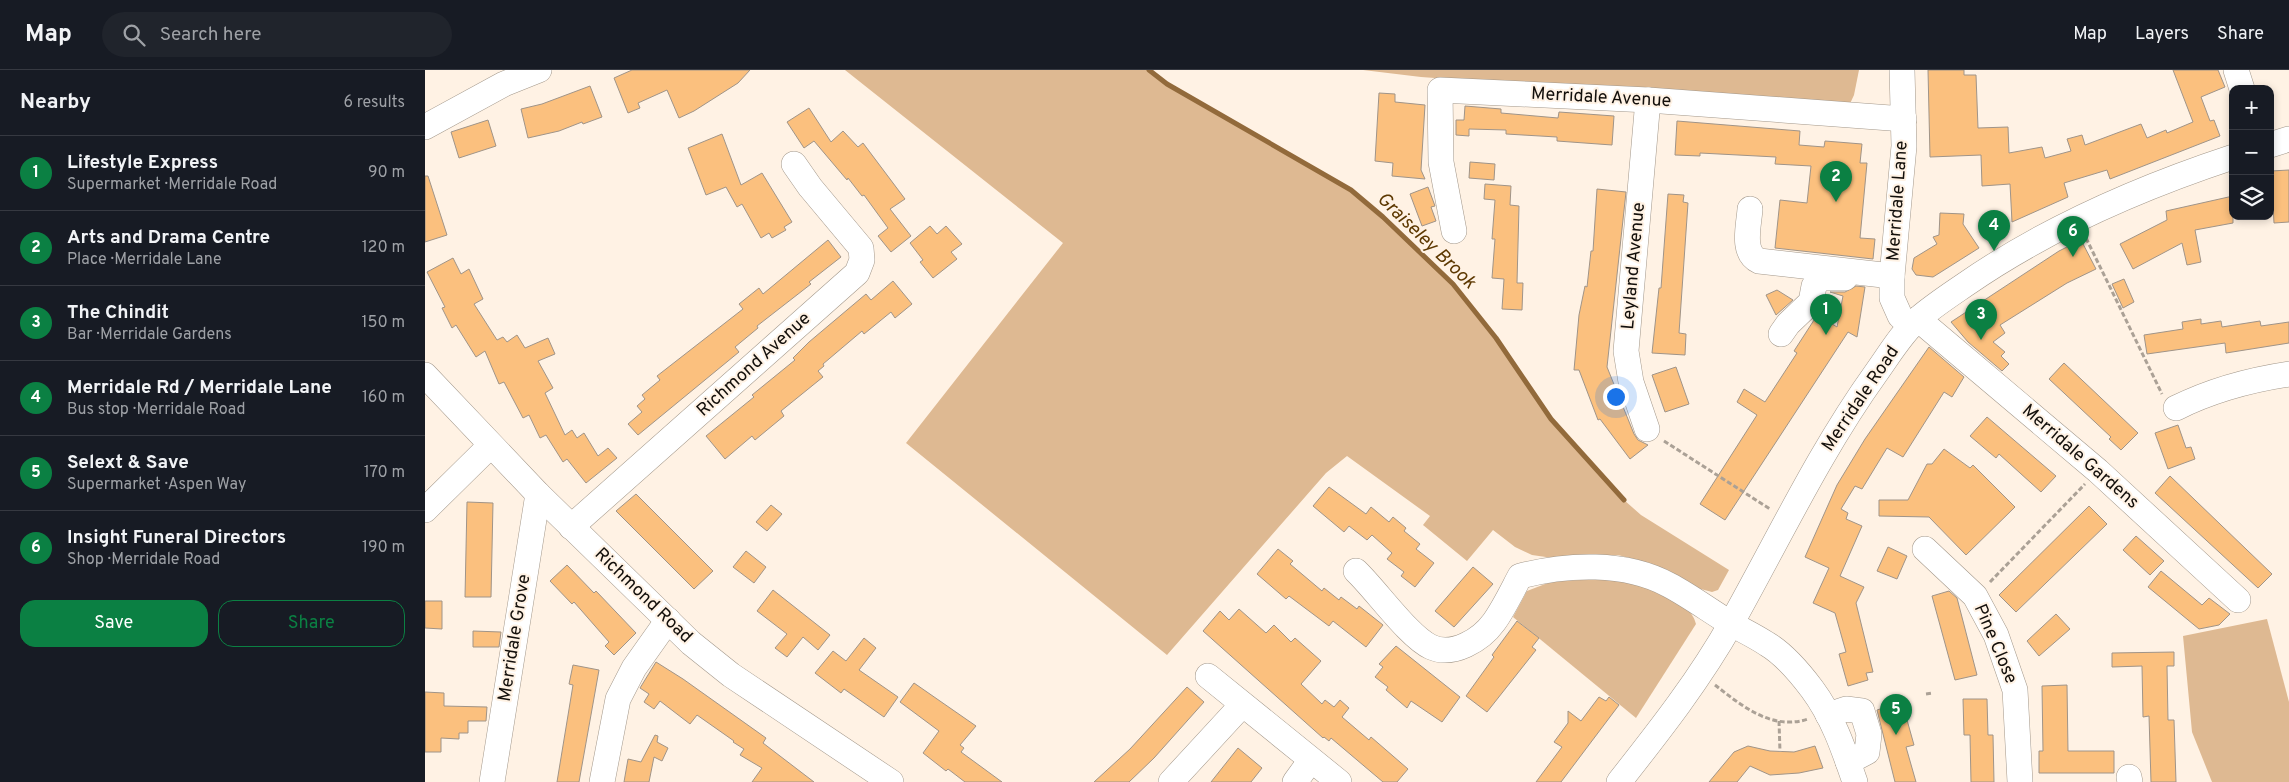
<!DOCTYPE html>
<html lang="en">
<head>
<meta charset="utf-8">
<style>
	body { margin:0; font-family:Overpass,sans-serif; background:#20242c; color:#f1f3f6 }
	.controls { position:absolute; right:15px; top:15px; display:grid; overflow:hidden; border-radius:10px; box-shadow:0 2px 8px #0003 }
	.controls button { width:45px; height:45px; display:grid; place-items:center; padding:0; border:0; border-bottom:1px solid #363941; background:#171b24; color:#f1f3f6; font:25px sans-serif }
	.you { position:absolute; left:1190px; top:326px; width:18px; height:18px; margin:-12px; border:4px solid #fff; border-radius:50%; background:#1a73e8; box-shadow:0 0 0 8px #1a73e833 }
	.badge { display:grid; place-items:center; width:32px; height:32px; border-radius:50%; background:#0b8043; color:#fff; font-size:16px; font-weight:700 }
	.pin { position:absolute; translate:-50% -41px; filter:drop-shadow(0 1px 2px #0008) }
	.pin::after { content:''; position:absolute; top:26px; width:18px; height:15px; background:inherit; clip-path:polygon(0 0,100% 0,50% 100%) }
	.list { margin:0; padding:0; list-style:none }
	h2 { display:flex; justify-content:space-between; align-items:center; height:65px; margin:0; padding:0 20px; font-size:21px }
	h2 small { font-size:16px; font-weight:400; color:#9ea1a6 }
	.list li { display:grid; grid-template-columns:32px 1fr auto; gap:15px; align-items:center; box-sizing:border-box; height:75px; padding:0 20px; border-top:1px solid #363941 }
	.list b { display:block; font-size:19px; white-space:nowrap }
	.list p { margin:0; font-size:16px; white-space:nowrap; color:#9ea1a6 }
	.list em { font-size:16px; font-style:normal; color:#9ea1a6 }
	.actions { display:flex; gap:10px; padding:15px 20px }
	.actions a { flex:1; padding:11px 0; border:1px solid #0b8043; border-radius:15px; text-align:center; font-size:18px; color:#0b8043 }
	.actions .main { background:#0b8043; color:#fff }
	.icon { flex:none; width:28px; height:28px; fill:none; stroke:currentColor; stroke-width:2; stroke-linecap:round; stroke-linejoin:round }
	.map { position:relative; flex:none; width:1864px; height:712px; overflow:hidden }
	header { display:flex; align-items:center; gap:30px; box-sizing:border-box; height:70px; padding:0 25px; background:#171b24; border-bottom:1px solid #363941 }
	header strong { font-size:24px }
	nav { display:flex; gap:28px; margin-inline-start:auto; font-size:18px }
	.search { width:350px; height:45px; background:#20242c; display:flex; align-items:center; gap:12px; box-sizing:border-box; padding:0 18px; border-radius:28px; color:#9ea1a6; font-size:19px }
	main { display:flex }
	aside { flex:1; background:#171b24 }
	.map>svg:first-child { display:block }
	.green { fill:#deb992 }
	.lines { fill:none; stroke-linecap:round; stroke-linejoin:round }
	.stream { stroke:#926a3b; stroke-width:5 }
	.building { fill:#fbc07e; stroke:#a09488 }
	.minor-casing { stroke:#a3988b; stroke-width:26 }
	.path { stroke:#aba196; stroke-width:3; stroke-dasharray:5 2.5; stroke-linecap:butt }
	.minor { stroke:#fff; stroke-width:25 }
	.labels { text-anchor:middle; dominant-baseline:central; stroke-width:4; stroke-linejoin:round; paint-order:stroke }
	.street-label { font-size:18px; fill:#130f0b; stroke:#fff2e4 }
	.water-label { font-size:19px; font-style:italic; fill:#5d3801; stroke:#fff2e4 }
</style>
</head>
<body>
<header>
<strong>Map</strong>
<div class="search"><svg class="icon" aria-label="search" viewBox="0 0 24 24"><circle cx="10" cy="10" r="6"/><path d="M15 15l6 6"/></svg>Search here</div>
<nav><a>Map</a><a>Layers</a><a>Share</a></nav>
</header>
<main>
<aside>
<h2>Nearby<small>6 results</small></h2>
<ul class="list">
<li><span class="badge">1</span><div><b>Lifestyle Express</b><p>Supermarket · Merridale Road</p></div><em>90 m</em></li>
<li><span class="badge">2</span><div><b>Arts and Drama Centre</b><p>Place · Merridale Lane</p></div><em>120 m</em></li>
<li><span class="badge">3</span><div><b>The Chindit</b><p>Bar · Merridale Gardens</p></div><em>150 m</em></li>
<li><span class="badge">4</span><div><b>Merridale Rd / Merridale Lane</b><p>Bus stop · Merridale Road</p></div><em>160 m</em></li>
<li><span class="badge">5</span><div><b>Selext &amp; Save</b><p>Supermarket · Aspen Way</p></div><em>170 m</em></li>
<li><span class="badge">6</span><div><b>Insight Funeral Directors</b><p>Shop · Merridale Road</p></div><em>190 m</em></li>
</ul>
<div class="actions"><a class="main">Save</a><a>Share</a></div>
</aside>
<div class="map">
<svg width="1864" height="712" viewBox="0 0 1864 712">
	<rect width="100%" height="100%" fill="#fff2e4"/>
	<g class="green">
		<path d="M420,0H724L742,14L926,120L958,147L1028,214L1071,268L1126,349L1199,430L1216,445L1304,500L1293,520L1287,522L1272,518L1253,506L1224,493L1193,485L1128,488L1107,485L1090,477L1068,460L1042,491L998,455L1005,446L922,386L901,403L742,585L481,373L638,173Z"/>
		<path d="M938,0H1434L1429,25L1423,38L996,7Z"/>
		<path d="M1184,509C1210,511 1264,525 1271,554L1211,648L1088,547L1102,521L1128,511Z"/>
		<path d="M1842,549L1864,632V712H1787L1767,662L1758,566Z"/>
	</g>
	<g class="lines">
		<path class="stream" d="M724,0L742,14L926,120L958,147L1028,214L1071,268L1126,349L1199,430"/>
	</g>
	<g class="building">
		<path d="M207,0H325L313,13L269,41L254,48L242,20L213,33L215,38L203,43L189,8Z"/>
		<path d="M1503,0H1539V5H1551L1553,58L1583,57L1584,83L1617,77L1620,88L1646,81L1642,69L1657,65L1660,75L1716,54L1722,68L1741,60L1742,63L1768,52L1748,0H1793L1800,17L1776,27L1785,51L1789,50L1795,66L1685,109L1682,100L1639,113L1643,127L1587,152L1585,114L1557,116L1556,85L1505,87Z"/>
		<path d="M165,16L177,47L158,54L157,52L134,61L103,68L96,39L117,34Z"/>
		<path d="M954,23L970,24V32L1000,35L996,100L1000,109L967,106L968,93L950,91Z"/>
		<path d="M1040,36L1076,39V43L1133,48L1134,42L1189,46L1187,75L1132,71V67L1081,64V60L1044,59V66L1031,65V50H1039Z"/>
		<path d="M384,38L406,72L418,61L433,77L438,73L480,129L465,139L486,166L466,182L453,166L463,158L439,125L437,126L423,108L422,110L389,71L379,78L362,52Z"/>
		<path d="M63,50L71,76L34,88L26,62Z"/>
		<path d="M1252,51L1375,61L1374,75L1399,77L1400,71L1437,74L1435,93H1442L1435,168L1450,169L1448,189L1350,178L1355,130L1382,133L1386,96L1350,94L1351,87L1275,83V86L1250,85Z"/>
		<path d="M297,64L316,115L337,103L367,152L359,157L361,160L347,168L344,163L336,168L317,134L312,137L301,117L281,125L263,78Z"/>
		<path d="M1045,92L1070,94L1069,110L1044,108Z"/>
		<path d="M1864,100V152L1849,153L1846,101Z"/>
		<path d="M0,106H3L22,165L0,172Z"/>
		<path d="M1060,114L1086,116L1085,135L1094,136L1092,213H1098L1097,240L1077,239L1079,209L1067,208L1070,169H1067L1070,130L1059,129Z"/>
		<path d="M1003,117L1010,136L1006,137L1011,151L997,156L985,124Z"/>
		<path d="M1172,119L1201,122L1182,297L1209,364L1213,370L1223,375L1205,389L1175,349L1173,350L1154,300H1149L1154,245L1160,216L1162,217L1166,181H1168Z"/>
		<path d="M1243,124L1259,125L1258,132L1263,133L1254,263L1261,264L1260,285L1227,283L1234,218H1236Z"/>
		<path d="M1808,126V153L1770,160L1776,192L1762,195L1757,173L1708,199L1695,174L1742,150L1741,141Z"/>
		<path d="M1515,143L1539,144L1538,154L1554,178L1508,207L1491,205L1487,199L1489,188L1512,174L1508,167L1514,165Z"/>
		<path d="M505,156L512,164L521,156L537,174L526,182L532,189L508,208L495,192L498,190L485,173Z"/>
		<path d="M403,170L416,187L384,212L386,214L332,256L333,258L310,277L314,282L213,365L203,354L217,342L212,336L220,329L217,325L235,310L232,306L318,239L314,234L334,218L338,224Z"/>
		<path d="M1656,170L1671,199L1642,213L1575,255L1580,263L1568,272L1580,282L1576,286L1584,294L1577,301L1543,272L1526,252L1634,181Z"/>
		<path d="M28,188L36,204L44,199L58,229L49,234L72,270L78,267L82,272L92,265L100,278L123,268L130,284L113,291L128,318L120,323L140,365L147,360L152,368L159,363L173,386L183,378L192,388L161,413L142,389L138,392L121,365L115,368L104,345L98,348L79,312L74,314L60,281L51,287L31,255L27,258L17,238L20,237L2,202Z"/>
		<path d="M1699,209L1709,232L1698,238L1687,214Z"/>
		<path d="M468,211L487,234L470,248L466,242L439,264L437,261L398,294L399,296L393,301L398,307L356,341L359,346L330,370L327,366L300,389L281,366L329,327L327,325L370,290L368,288L384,272L441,224L446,230Z"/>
		<path d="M1431,216L1440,217L1432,267L1423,262L1300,450L1275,434L1332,345L1312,332L1319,319L1340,332L1372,283L1369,281L1391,247L1393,245L1412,257L1418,226L1405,222H1420Z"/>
		<path d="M1352,220L1368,230L1351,245L1341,225Z"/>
		<path d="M1776,249V254L1796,251L1797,257L1835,251L1836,256L1864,252V273L1801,283L1800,273L1722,284L1719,265L1758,259L1757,252Z"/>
		<path d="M1504,277L1539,307L1527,327L1519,322L1478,387L1462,378L1437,419L1430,416L1416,439L1423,443L1421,449L1437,456L1415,506L1439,517L1431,533L1448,602L1441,603L1443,610L1423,616L1414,584L1421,582L1410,543L1388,533L1404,498L1380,487L1412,415L1440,369Z"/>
		<path d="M1639,293L1713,363L1696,380L1684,369L1686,367L1624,309Z"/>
		<path d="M1251,297L1264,334L1240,342L1227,305Z"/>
		<path d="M1562,347L1631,406L1616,422L1574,384L1571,388L1545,366Z"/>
		<path d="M1753,355L1761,378L1766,377L1770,389L1743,399L1730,363Z"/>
		<path d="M1519,379L1545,398L1548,395L1590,437L1541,485L1504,447L1454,446V430H1483L1502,394H1507Z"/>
		<path d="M1745,406L1847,504L1833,518L1730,423Z"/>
		<path d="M904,417L941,444L946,437L964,452L968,447L981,458L979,461L995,474L991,479L1009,493L990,517L976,506L979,502L962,489L967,483L947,465L942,470L924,456L919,462L888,436Z"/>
		<path d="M211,424L288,501L269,519L191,441Z"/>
		<path d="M42,432L68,433L66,527H40Z"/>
		<path d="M346,435L357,444L342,461L331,452Z"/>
		<path d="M1664,436L1682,454L1591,542L1574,525Z"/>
		<path d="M1711,466L1739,491L1725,505L1698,480Z"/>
		<path d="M1463,477L1482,486L1472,509L1452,501Z"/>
		<path d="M853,479L868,491L865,494L897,521L899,518L914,530L916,527L932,539L934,536L958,555L941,577L908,551L904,556L864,526L861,529L832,504Z"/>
		<path d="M321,481L341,497L329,513L308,497Z"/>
		<path d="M142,495L169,523L171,521L211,563L189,585L180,576L184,572L149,532L147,534L125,511Z"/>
		<path d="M1048,497L1068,514L1029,557L1010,541Z"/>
		<path d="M1736,501L1777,535L1784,528L1805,544L1794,555L1774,559L1723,517Z"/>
		<path d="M348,520L405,565L393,580L378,567L362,587L350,578L362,564L332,541Z"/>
		<path d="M1524,521L1532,528L1552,605L1530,610L1507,526Z"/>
		<path d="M0,531H17V559L0,558Z"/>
		<path d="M814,539L841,563L849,555L866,572L870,568L896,591L876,614L897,634L900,630L909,637L915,630L924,638L917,647L944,670L946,667L983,699L972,712H958L906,668L904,671L899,667L898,668L778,561L795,541L804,550Z"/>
		<path d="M1631,544L1645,559L1614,586L1602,571Z"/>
		<path d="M1092,551L1114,568L1107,577L1111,580L1062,642L1041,626L1069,587L1067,585Z"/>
		<path d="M48,561L76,562L74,577H48Z"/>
		<path d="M439,568L451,578L434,600L473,627L459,647L419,619L416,623L390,603L408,581L421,591Z"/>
		<path d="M971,576L1035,627L1017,652L986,631L982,638L961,620L963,617L950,607L958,597L954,594Z"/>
		<path d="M1749,582V596H1742L1743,650H1749L1751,712H1726L1724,646L1718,647L1717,596L1687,597V583Z"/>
		<path d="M231,592L258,609L341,668L338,673L389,712H327L337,698L315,685L319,679L308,672L309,671L272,645L265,654L235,631L229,639L219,632L224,624L215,618Z"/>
		<path d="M148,595L174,600L154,712H132L148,615L144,614Z"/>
		<path d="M489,613L551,656L535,675L539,678L536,682L577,712H540L523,699L521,701L498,683L514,661L475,632Z"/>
		<path d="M1642,615L1643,681H1689V703H1614V681H1618L1617,616Z"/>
		<path d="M762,617L779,632L729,688L704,712H669L705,679Z"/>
		<path d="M0,622L19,623V636L62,637L61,651H43V663H34V669L16,668V682H0Z"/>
		<path d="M1174,627L1181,631L1184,627L1194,635L1136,712H1111L1137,677L1129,672L1143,653V641L1156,651Z"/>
		<path d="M1538,629H1562L1563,665H1568L1569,712H1546L1545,665H1539Z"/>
		<path d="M1477,632L1489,675L1481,677L1491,712H1470L1452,640Z"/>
		<path d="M230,665L233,666L232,672L243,678L237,691L229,687L224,712H199L203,689L216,692Z"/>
		<path d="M1323,676L1345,681L1369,682L1390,676L1398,698L1374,703L1345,705L1325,696L1312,712H1284L1309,682Z"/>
		<path d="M813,678L837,698L826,712H786Z"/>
	</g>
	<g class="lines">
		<defs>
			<g id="minor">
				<path d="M1477,0L1479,76L1467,206V228L1475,246L1486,256"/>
				<path d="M1811,0L1817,19"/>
				<path d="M0,57L79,14L114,0"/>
				<path d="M1845,75L1864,69"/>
				<path d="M1325,139C1324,155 1316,183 1334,191L1467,206"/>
				<path d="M1029,161L1016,92L1015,20L1223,30L1479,49"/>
				<path d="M1493,249L1673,401L1813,530"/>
				<path d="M1356,264L1363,254L1386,232L1389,216L1395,208H1420"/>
				<path d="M0,305L113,424L266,573L306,605L466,712"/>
				<path d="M1751,338C1787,320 1824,310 1864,304"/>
				<path d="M1222,359L1206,312L1201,281L1223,30"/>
				<path d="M0,440L65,376"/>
				<path d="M146,457L432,203L437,190L436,178L385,117L369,94"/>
				<path d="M1500,479L1550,526L1571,565L1590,620L1595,712"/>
				<path d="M931,501C951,520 984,567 1006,577C1028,587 1056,570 1069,552C1079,538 1087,521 1095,506C1142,494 1200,491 1244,515C1265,526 1285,541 1305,553C1317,560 1330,566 1342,574C1359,584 1375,603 1387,619C1408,647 1419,680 1430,712"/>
				<path d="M783,606L914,712"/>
				<path d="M1403,645L1421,639L1437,641L1444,664L1442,682L1423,692"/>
				<path d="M1704,707L1705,712"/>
				<path d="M67,712L113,424"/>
				<path d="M177,712L193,629L209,598L243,550"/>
				<path d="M746,712L817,635"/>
				<path d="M870,712L886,690"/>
				<path d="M1194,712C1235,660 1275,609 1307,552C1354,468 1395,381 1451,303C1464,285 1476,264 1493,249C1508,236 1525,225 1541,214C1622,158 1714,118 1808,87"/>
			</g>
		</defs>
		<use href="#minor" class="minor-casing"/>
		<g class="path">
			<path d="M1661,168L1737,324"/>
			<path d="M1239,371L1345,439"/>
			<path d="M1565,512L1660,414"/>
			<path d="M1290,615C1317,636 1347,661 1383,649"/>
			<path d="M1501,624L1508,623"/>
			<path d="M1354,651L1355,682"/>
		</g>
		<use href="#minor" class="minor"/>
	</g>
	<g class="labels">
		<g class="street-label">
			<text transform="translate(1176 28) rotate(3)">Merridale Avenue</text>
			<text transform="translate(1473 131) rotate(-86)">Merridale Lane</text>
			<text transform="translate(1209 196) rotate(-85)">Leyland Avenue</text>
			<text transform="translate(329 295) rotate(-42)">Richmond Avenue</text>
			<text transform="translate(1436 329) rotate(-56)">Merridale Road</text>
			<text transform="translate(1655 387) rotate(41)">Merridale Gardens</text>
			<text transform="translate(218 526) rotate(44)">Richmond Road</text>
			<text transform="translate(90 568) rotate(-81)">Merridale Grove</text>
			<text transform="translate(1570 574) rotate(67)">Pine Close</text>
		</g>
		<g class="water-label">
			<text transform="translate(1001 171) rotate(44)">Graiseley Brook</text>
		</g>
	</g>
</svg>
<div class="controls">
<button>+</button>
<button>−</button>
<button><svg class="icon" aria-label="layers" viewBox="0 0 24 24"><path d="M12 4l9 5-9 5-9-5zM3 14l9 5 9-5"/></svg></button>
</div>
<div class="you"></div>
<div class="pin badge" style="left:1401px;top:265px">1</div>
<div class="pin badge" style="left:1411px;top:132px">2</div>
<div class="pin badge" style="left:1556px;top:270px">3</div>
<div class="pin badge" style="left:1569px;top:181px">4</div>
<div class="pin badge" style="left:1471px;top:665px">5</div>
<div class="pin badge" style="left:1648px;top:187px">6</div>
</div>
</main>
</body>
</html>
